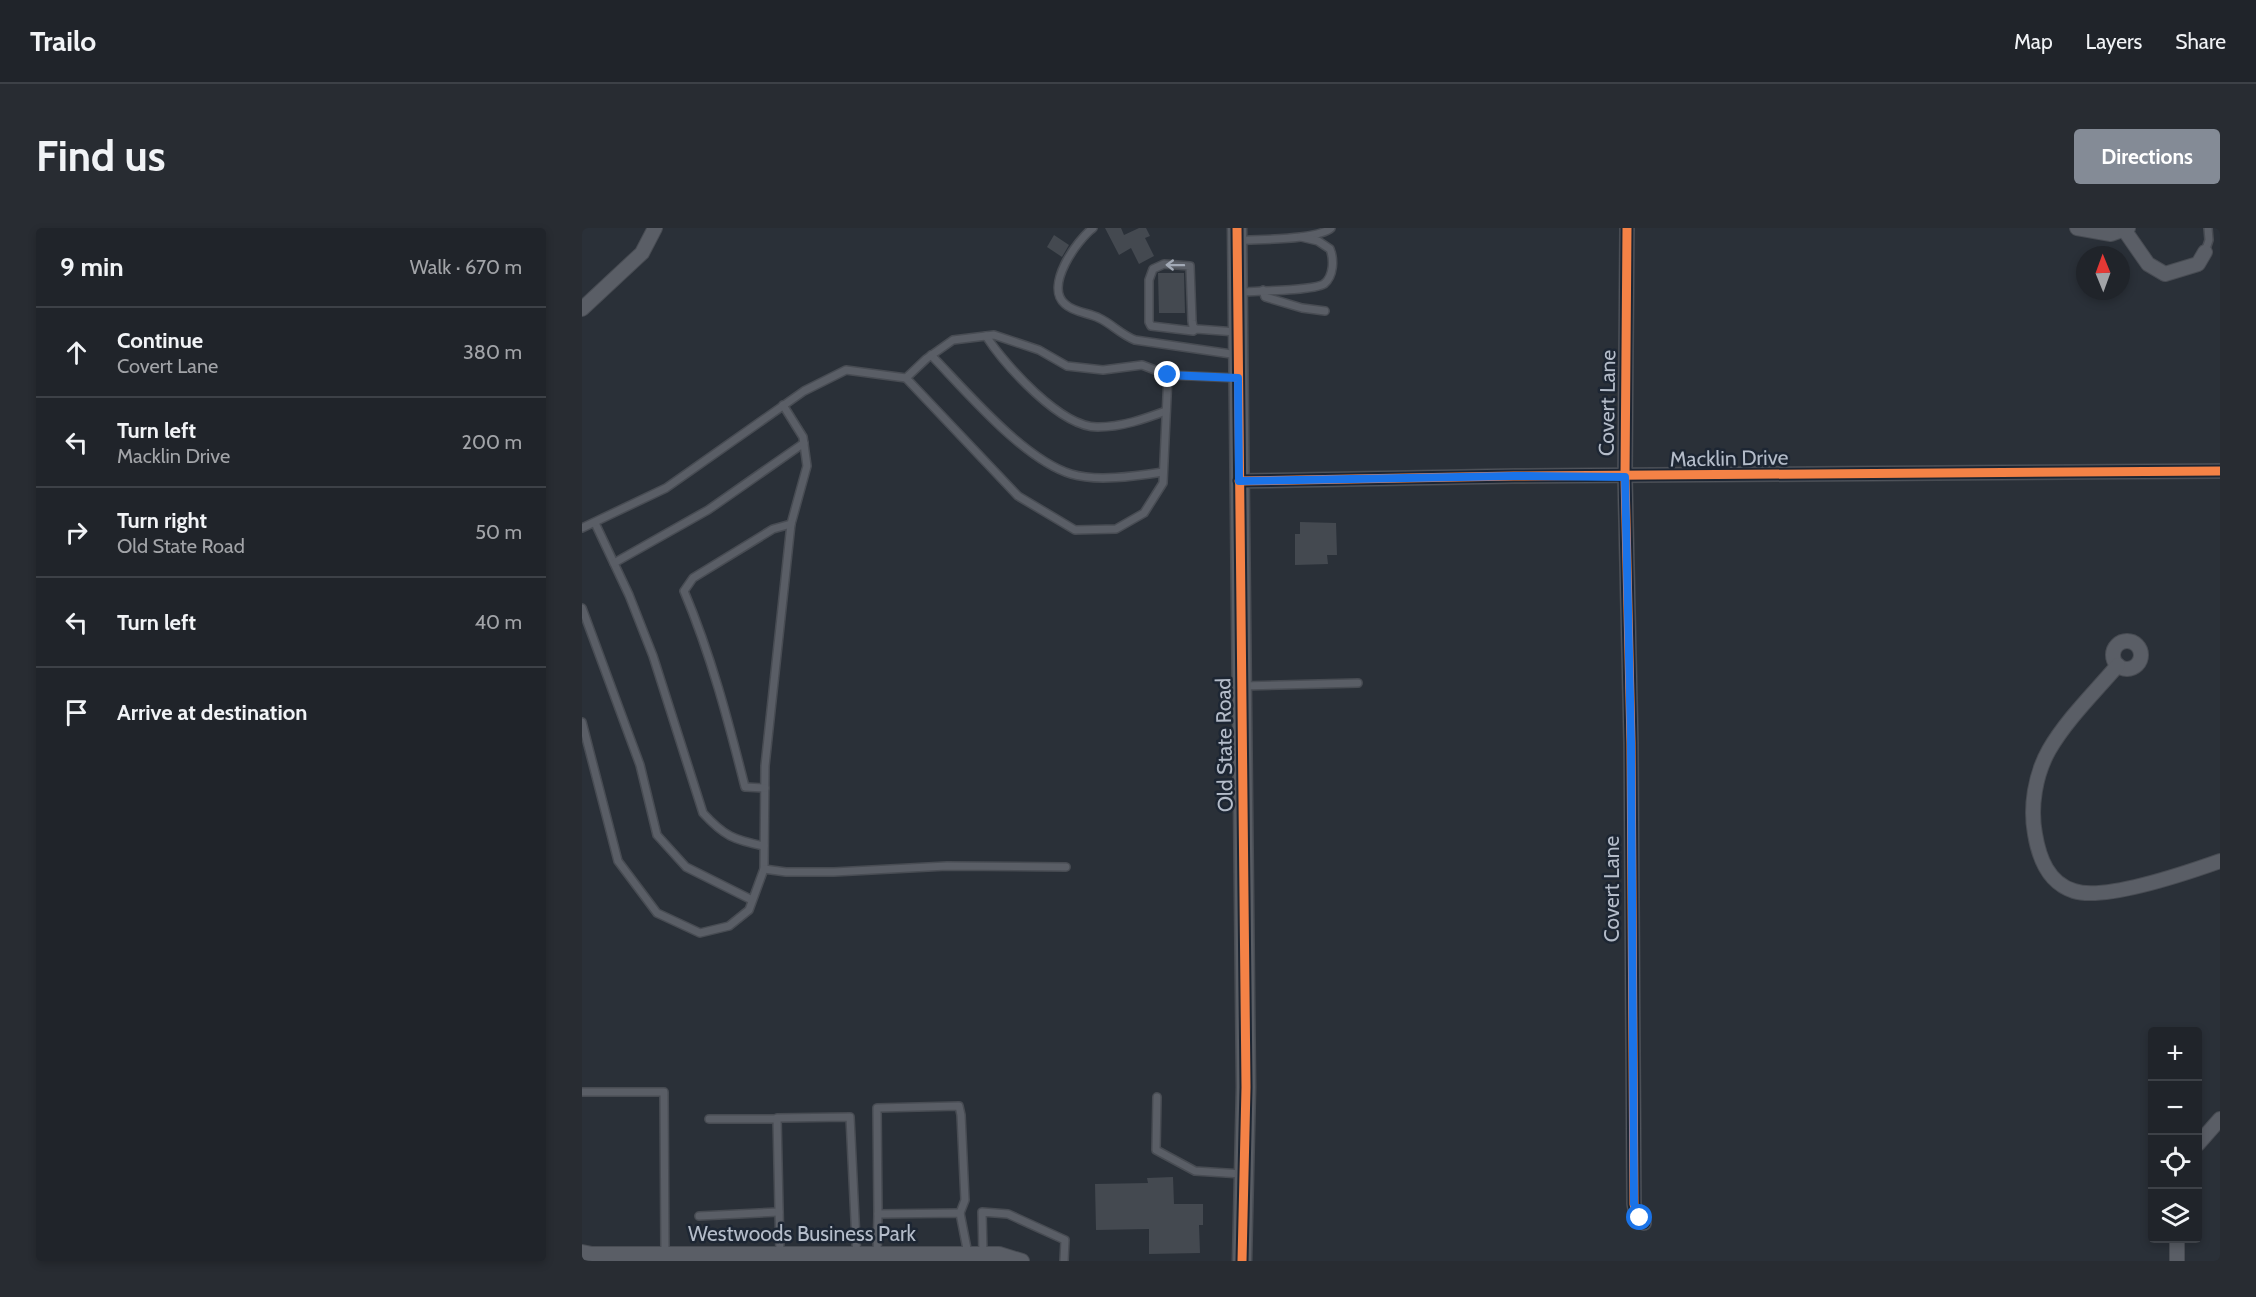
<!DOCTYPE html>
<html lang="en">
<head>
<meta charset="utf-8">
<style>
	body { margin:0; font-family:Cabin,sans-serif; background:#282c32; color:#f1f3f6 }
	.controls { position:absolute; right:18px; bottom:18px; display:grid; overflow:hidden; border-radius:6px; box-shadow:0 3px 9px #0003 }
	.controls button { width:54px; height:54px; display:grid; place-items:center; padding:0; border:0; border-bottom:2px solid #3d4147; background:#20242a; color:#f1f3f6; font:30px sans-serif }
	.compass { position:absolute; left:1494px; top:18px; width:54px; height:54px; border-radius:50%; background:#20242a; box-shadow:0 3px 9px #0003; rotate:359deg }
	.stop { position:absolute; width:18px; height:18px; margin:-14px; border:4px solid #1a73e8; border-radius:50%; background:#fff }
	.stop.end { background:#1a73e8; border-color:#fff; box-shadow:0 2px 6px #0008 }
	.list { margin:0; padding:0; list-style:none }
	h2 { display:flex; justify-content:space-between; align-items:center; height:78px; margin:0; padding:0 24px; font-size:26px }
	h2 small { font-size:20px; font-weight:400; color:#a2a4a8 }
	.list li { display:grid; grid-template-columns:39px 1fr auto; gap:18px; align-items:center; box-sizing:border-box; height:90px; padding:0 24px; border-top:2px solid #3d4147 }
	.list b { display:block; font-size:22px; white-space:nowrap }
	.list p { margin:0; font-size:20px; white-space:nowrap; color:#a2a4a8 }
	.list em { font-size:20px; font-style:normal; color:#a2a4a8 }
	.icon { flex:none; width:33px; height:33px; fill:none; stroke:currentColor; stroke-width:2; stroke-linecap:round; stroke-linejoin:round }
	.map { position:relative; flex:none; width:1638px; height:1033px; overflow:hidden; border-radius:6px }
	header { display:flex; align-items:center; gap:36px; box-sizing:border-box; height:84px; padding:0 30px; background:#20242a; border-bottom:2px solid #3d4147 }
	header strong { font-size:28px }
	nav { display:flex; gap:33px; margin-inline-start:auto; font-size:21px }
	.intro { display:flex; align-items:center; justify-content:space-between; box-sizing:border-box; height:144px; padding:0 36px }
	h1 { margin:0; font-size:42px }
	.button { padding:15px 27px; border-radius:6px; background:#848b96; color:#fff; font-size:21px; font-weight:700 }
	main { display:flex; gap:36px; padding:0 36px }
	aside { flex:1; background:#20242a; border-radius:6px; box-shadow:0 3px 9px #0003 }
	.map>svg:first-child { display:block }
	.building { fill:#444950 }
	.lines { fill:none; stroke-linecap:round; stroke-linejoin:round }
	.lane-casing { stroke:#484c53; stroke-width:10 }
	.street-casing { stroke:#484c53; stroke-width:16 }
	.secondary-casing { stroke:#484c53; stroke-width:21 }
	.lane { stroke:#5a5e66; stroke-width:7 }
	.street { stroke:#5a5e66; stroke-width:14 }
	.secondary { stroke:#595d64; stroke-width:18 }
	.cycleway-casing { stroke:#1d2633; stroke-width:13 }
	.cycleway { stroke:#f48246; stroke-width:9 }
	.oneway { stroke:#a2a9b5 }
	.route { stroke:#1a73e8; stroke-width:8 }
	.labels { text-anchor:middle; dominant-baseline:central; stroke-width:5; stroke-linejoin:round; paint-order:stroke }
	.street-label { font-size:21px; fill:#b4bcc9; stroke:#1d2633 }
</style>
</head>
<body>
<header>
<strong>Trailo</strong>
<nav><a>Map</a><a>Layers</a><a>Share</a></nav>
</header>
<div class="intro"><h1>Find us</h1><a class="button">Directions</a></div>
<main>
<aside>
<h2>9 min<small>Walk · 670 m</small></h2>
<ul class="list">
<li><svg class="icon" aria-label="ahead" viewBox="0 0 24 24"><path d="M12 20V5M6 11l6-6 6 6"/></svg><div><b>Continue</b><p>Covert Lane</p></div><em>380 m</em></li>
<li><svg class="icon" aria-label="left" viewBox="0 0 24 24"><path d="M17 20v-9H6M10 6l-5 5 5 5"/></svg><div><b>Turn left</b><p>Macklin Drive</p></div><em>200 m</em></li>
<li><svg class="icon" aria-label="right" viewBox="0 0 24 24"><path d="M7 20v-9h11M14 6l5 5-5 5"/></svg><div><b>Turn right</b><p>Old State Road</p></div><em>50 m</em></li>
<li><svg class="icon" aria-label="left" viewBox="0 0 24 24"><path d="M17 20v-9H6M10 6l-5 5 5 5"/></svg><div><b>Turn left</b></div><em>40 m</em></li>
<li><svg class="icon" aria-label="arrive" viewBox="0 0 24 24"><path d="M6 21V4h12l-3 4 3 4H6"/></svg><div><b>Arrive at destination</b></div></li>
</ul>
</aside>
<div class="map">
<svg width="1638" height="1033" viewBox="0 0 1638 1033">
	<rect width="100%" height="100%" fill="#2a3038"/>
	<g class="building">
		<path d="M523,0H539L542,7L557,0H564L568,8L563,10L572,28L557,36L549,20L537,27Z"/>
		<path d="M472,7L487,17L480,29L465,19Z"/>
		<path d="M576,45H602L603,85H577Z"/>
		<path d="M718,294L754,295L755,327H745L746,336L713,337V306H718Z"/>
		<path d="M591,949L592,976H621V997H617L618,1025L567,1026V1001L514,1002L513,956L566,955L565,950Z"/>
	</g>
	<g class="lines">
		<defs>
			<g id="lane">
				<path d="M511,0C495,12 462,58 483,76C491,84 507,85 517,90C530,96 538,106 553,112L656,127"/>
				<path d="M655,13C676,11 736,12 749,0"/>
				<path d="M1623,24L1627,12L1626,0"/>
				<path d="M681,62L683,69L720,80L743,83"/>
				<path d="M657,64C673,63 730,63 742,56C752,48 752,31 748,21L736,13L719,9"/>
				<path d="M614,101L611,99L610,93L608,38L582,36L571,41L567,52V94L569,98L611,103L614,101L654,104"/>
				<path d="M404,108C423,137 479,200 516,199C540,199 562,191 584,183"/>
				<path d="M349,127C385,164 441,231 489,246C515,254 554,248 581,244"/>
				<path d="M324,150L436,268L493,302L534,301L562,285L581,255L586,147"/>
				<path d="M13,295L47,367L71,428L121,585C142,608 152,612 182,618"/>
				<path d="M0,300L84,260L222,163L264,142L324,150L344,131L371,112L412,107L457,122L485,138L521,142L560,137L586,147L656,150"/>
				<path d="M32,335L126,282L222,215"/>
				<path d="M0,380L58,537L75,607L104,639L170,672"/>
				<path d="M661,458L776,455"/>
				<path d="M0,494L36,633L75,685L118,705L147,698L167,682L182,641L183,538L209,296L225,238L221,209L201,177"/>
				<path d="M183,560L163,559C146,492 129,427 102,363L111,350L191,301L209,296"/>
				<path d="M182,641L204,644H252L365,638L484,639"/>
				<path d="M0,864H82L83,1026"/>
				<path d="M575,869L574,922L613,943L660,946"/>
				<path d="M127,891H195"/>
				<path d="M296,986L295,880L377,878L379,887L383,972L378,985"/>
				<path d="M117,988L197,984"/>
				<path d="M198,1026L195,890L268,889L275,1033"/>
				<path d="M295,1026L296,986L378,985L386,1026"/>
				<path d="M401,1026L400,984L426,986L483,1012L482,1033"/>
			</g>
			<g id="street">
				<path d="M1045,0L1043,249L1049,515L1052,976L1054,985L1062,995"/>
				<path d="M1495,0L1529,6L1546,0"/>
				<path d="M1543,3L1566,36L1583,46L1616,36L1623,24"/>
				<path d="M0,81L60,25L73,0"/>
				<path d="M657,253L932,248L1638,243"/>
				<circle cx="1545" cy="427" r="14"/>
				<path d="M1536,437C1513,464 1485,491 1467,522C1453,547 1448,579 1453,606C1457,630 1466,655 1492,663C1523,673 1607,644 1638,633"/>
				<path d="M1616,916L1638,891"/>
				<path d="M1595,1010V1033"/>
				<path d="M0,1024L10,1026H417L440,1033"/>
			</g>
			<path id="secondary" d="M655,0L664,859L660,1033"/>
		</defs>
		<use href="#lane" class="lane-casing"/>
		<use href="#street" class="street-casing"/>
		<use href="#secondary" class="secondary-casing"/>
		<use href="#lane" class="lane"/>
		<use href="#street" class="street"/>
		<use href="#secondary" class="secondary"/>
		<defs>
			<g id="cycleway">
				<path d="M655,0L664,859L660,1033"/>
				<path d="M1045,0L1043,249L1049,515L1052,976L1054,985L1062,995"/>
				<path d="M657,253L932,248L1638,243"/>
			</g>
		</defs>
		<use href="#cycleway" class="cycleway-casing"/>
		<use href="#cycleway" class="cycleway"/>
	</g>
	<defs><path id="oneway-shaft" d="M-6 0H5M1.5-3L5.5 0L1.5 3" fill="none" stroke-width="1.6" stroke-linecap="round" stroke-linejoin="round" transform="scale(1.5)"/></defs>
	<use class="oneway" href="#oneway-shaft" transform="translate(593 37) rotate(-179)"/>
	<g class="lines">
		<path class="route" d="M586,147L656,150L657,253L932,248L1043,249L1049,515L1052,976L1058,990"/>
	</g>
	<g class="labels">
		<g class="street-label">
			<text transform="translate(1025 175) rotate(-89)">Covert Lane</text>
			<text transform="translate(1147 230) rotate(-1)">Macklin Drive</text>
			<text transform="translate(642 517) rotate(-91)">Old State Road</text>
			<text transform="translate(1029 661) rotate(-90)">Covert Lane</text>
			<text x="220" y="1005">Westwoods Business Park</text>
		</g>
	</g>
</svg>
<div class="controls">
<button>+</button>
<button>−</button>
<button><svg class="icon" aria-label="locate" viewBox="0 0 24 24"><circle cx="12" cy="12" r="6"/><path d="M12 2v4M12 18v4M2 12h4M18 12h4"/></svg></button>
<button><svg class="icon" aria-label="layers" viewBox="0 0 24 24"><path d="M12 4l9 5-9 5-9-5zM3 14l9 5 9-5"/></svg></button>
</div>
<svg class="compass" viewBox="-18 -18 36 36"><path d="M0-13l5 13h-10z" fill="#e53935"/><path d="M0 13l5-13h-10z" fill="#a2a4a8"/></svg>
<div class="stop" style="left:1058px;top:990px"></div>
<div class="stop end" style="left:586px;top:147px"></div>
</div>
</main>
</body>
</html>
